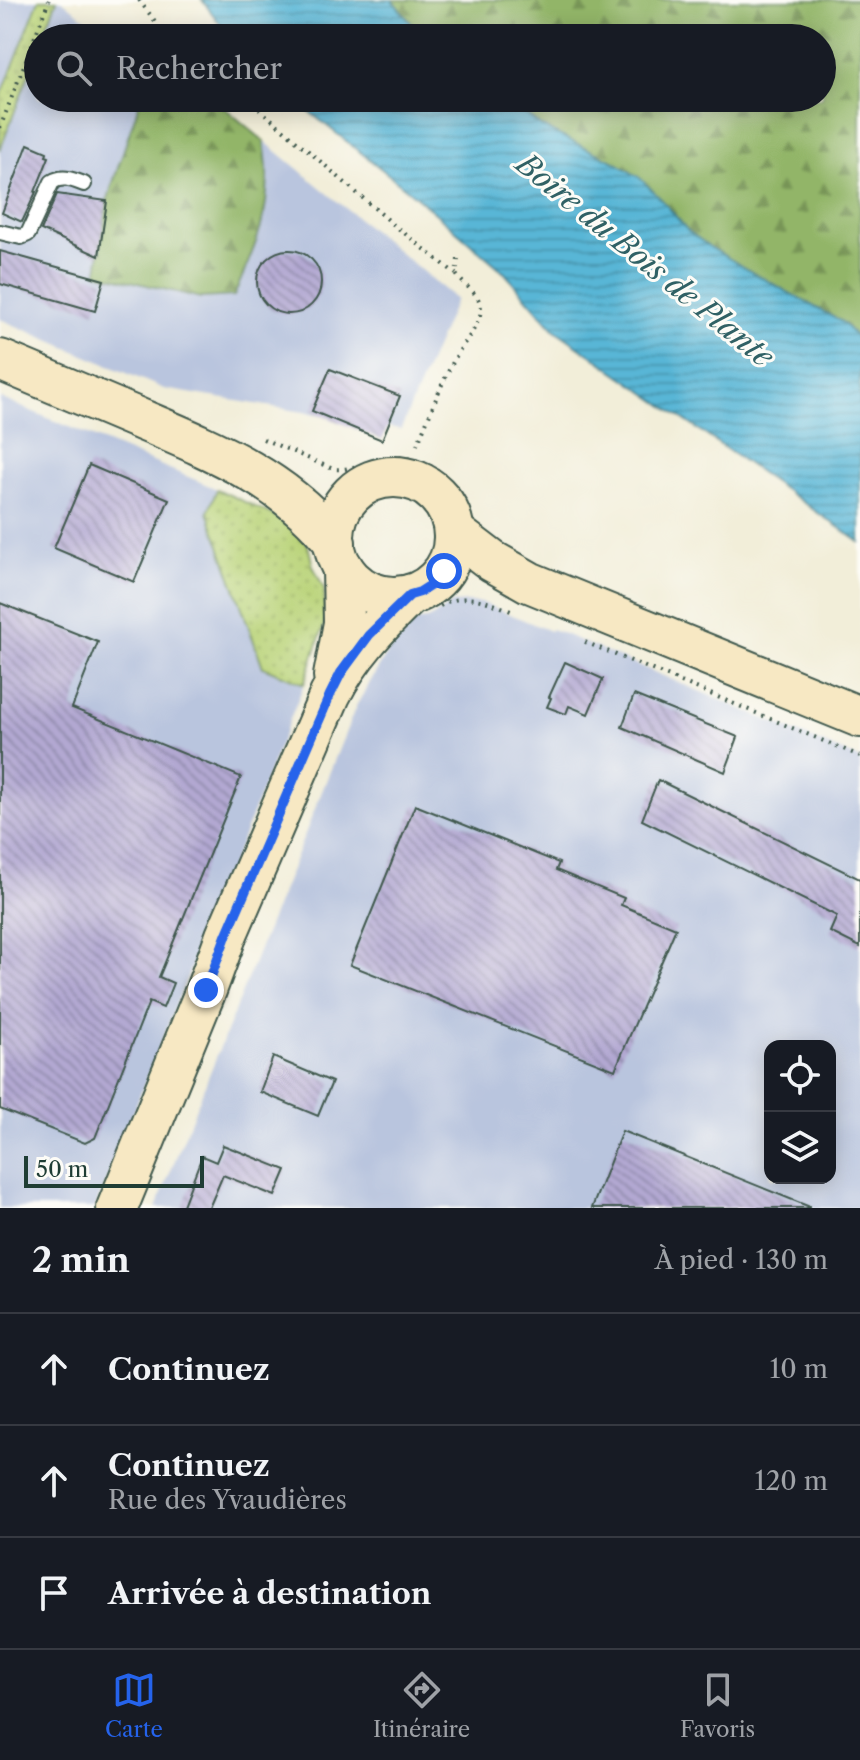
<!DOCTYPE html>
<html lang="fr">
<head>
<meta charset="utf-8">
<style>
	body { margin:0; font-family:"Libre Caslon Text",serif; background:#20242c; color:#f1f3f6 }
	.controls { position:absolute; right:24px; bottom:24px; display:grid; overflow:hidden; border-radius:16px; box-shadow:0 4px 20px #0003 }
	.controls button { width:72px; height:72px; display:grid; place-items:center; padding:0; border:0; border-bottom:2px solid #363941; background:#171b24; color:#f1f3f6; font:40px sans-serif }
	.scale { position:absolute; left:24px; bottom:20px; width:180px; box-sizing:border-box; padding-left:8px; border:4px solid #1f3d34; border-top:0; font-size:22px; line-height:28px; white-space:nowrap; color:#1f3d34; -webkit-text-stroke:6px #fdfcf7; paint-order:stroke }
	.stop { position:absolute; width:24px; height:24px; margin:-18px; border:6px solid #2563eb; border-radius:50%; background:#fff }
	.stop.end { background:#2563eb; border-color:#fff; box-shadow:0 2px 8px #0008 }
	.list { margin:0; padding:0; list-style:none }
	h2 { display:flex; justify-content:space-between; align-items:center; height:104px; margin:0; padding:0 32px; font-size:34px }
	h2 small { font-size:26px; font-weight:400; color:#9ea1a6 }
	.list li { display:grid; grid-template-columns:52px 1fr auto; gap:24px; align-items:center; box-sizing:border-box; height:112px; padding:0 32px; border-top:2px solid #363941 }
	.list b { display:block; font-size:30px; white-space:nowrap }
	.list p { margin:0; font-size:26px; white-space:nowrap; color:#9ea1a6 }
	.list em { font-size:26px; font-style:normal; color:#9ea1a6 }
	.icon { flex:none; width:44px; height:44px; fill:none; stroke:currentColor; stroke-width:2; stroke-linecap:round; stroke-linejoin:round }
	.map { position:relative; flex:none; width:860px; height:1208px; overflow:hidden }
	.search { position:absolute; background:#171b24; box-shadow:0 4px 20px #0003; left:24px; right:24px; top:24px; height:88px; display:flex; align-items:center; gap:20px; box-sizing:border-box; padding:0 28px; border-radius:44px; color:#9ea1a6; font-size:30px }
	.sheet { height:440px; background:#171b24 }
	nav { display:flex; justify-content:space-around; align-items:center; box-sizing:border-box; height:112px; border-top:2px solid #363941; background:#171b24; font-size:22px; color:#9ea1a6 }
	nav a { display:grid; justify-items:center; gap:4px }
	nav .on { color:#2563eb }
	.map>svg:first-child { display:block }
	.industrial { fill:#b9c5de; fill-rule:evenodd }
	.grass { fill:url(#grass-dots); stroke:#6c8856; stroke-width:2 }
	.forest { fill:url(#forest-firs); stroke:#58794e; stroke-width:2 }
	.water { fill:url(#water-rules); stroke:#3c7a85; stroke-width:2 }
	.building { fill:url(#building-back-hatch) }
	.lines { fill:none; stroke-linecap:round; stroke-linejoin:round }
	.lane-casing { stroke:#3f584d; stroke-width:18 }
	.secondary-casing { stroke:#3f584d; stroke-width:44 }
	.path { stroke:#3f584d; stroke-width:4; stroke-dasharray:2 6; stroke-linecap:butt }
	.lane { stroke:#fff; stroke-width:14 }
	.secondary { stroke:#f7e8c3; stroke-width:40 }
	.route { stroke:#2563eb; stroke-width:10 }
	.labels { text-anchor:middle; dominant-baseline:central; stroke-width:6; stroke-linejoin:round; paint-order:stroke }
	.water-label { font-size:30px; font-style:italic; fill:#306165; stroke:#fdfcf7 }
</style>
</head>
<body>
<div class="map">
<svg width="860" height="1208" viewBox="0 0 860 1208">
	<defs>
		<pattern id="grass-dots" width="8" height="8" patternUnits="userSpaceOnUse" patternTransform="scale(2)"><rect width="8" height="8" fill="#b9d378"/><path d="M2 2h.1M6 6h.1" fill="none" stroke="#9fb668" stroke-width="1.8" stroke-linecap="round"/></pattern>
		<pattern id="forest-firs" width="22" height="20" patternUnits="userSpaceOnUse" patternTransform="scale(2)"><rect width="22" height="20" fill="#92b568"/><path d="M5 1l3.5 6h-7zM16 11l3.5 6h-7z" fill="#779456"/></pattern>
		<pattern id="water-rules" width="6" height="5" patternUnits="userSpaceOnUse" patternTransform="scale(2)"><rect width="6" height="5" fill="#58b6d6"/><path d="M0 2.5h6" fill="none" stroke="#4895ae"/></pattern>
		<pattern id="building-back-hatch" width="6" height="6" patternUnits="userSpaceOnUse" patternTransform="scale(2)"><rect width="6" height="6" fill="#b2a8d2"/><path d="M-1 5l2 2M0 0l6 6M5-1l2 2" fill="none" stroke="#908aab"/></pattern>
	</defs>
	<rect width="100%" height="100%" fill="#fdfcf7"/>
	<filter id="ink" filterUnits="userSpaceOnUse"><feTurbulence type="fractalNoise" baseFrequency=".0125" numOctaves="2"/><feDisplacementMap in="SourceGraphic" scale="16" xChannelSelector="R" yChannelSelector="G"/><feConvolveMatrix kernelMatrix="1 2 1 2 8 2 1 2 1" color-interpolation-filters="sRGB"/></filter>
	<filter id="wash" filterUnits="userSpaceOnUse"><feTurbulence type="fractalNoise" baseFrequency=".006" numOctaves="4" result="noise"/><feDisplacementMap in="SourceGraphic" scale="32" xChannelSelector="R" yChannelSelector="G"/><feGaussianBlur stdDeviation="1.8" result="paint"/><feColorMatrix in="noise" values="0 0 0 0 0 0 0 0 0 0 0 0 0 0 0 0 0 1.4 0 .05"/><feComposite in="paint" operator="in"/></filter>
	<g filter="url(#wash)">
		<rect width="100%" height="100%" fill="#f2eed9"/>
		<g class="industrial">
			<path d="M0,0H39L0,99Z"/>
			<path d="M57,0H62L110,38H42Z"/>
			<path d="M38,50V98H141L107,201L105,275L201,298L267,195L268,174L264,141L456,299L401,429L388,427L382,440L322,415L164,389L0,319V150Z"/>
			<path d="M0,398L217,489L208,512L263,667L304,684L95,1208H0Z"/>
			<path d="M469,602L483,603L550,631L552,629L860,759V1208H156L356,706L400,631L412,622L427,620L433,617L453,603ZM770,1046H830V1178H770Z"/>
		</g>
		<g class="grass">
			<path d="M39,0H57L42,38H38V50L0,150V99Z"/>
			<path d="M217,489L275,516L297,532L308,545L313,566L324,589L325,622L304,684L263,667L208,512Z"/>
		</g>
		<g class="forest">
			<path d="M392,0H860V341L842,322L755,274L710,247L688,231L663,201L615,162L542,127L504,98H822V38H426L412,24Z"/>
			<path d="M141,98H213L264,141C266,158 269,175 267,192C265,227 248,263 234,296L201,298L97,273L107,201Z"/>
		</g>
		<g class="water">
			<path d="M202,0H392L412,24L426,38H231Z"/>
			<path d="M292,98H504L542,127L615,162L640,178L663,201L688,231L710,247L755,274L842,322L860,341V542L555,330L503,271L413,194Z"/>
		</g>
		<g id="blocks">
			<g class="building">
				<path d="M28,144L47,152L46,156L49,157L35,192H36L22,222L2,213Z"/>
				<path d="M57,194L107,201L99,256L41,230Z"/>
				<circle cx="289" cy="282" r="32"/>
				<path d="M0,251L104,280L95,311L0,284Z"/>
				<path d="M330,369L400,396L382,440L312,411Z"/>
				<path d="M89,465L169,499L134,582L54,548Z"/>
				<path d="M0,603L98,642L72,708L241,777L159,977L173,983L163,1008L149,1002L95,1138L85,1143L0,1109Z"/>
				<path d="M565,662L603,679L588,714L569,706L566,714L547,707L551,698L549,697Z"/>
				<path d="M634,695L738,737L725,772L622,727Z"/>
				<path d="M658,780L860,879V947L830,932L837,916L642,820Z"/>
				<path d="M415,805L559,863L556,870L624,898L621,905L676,928L615,1070L350,965Z"/>
				<path d="M273,1057L332,1082L318,1116L260,1092Z"/>
				<path d="M622,1131L810,1207V1208H592Z"/>
				<path d="M223,1145L286,1170L275,1196L223,1175L209,1208H182L202,1156L216,1162Z"/>
			</g>
		</g>
	</g>
	<g filter="url(#ink)">
		<use href="#blocks" fill-opacity="0" stroke="#3f584d" stroke-width="2"/>
		<g class="lines">
			<defs>
				<path id="lane" d="M0,232L21,237L28,234L52,182C63,175 73,180 84,184"/>
				<g id="secondary">
					<path d="M0,360C45,379 90,398 135,417C208,448 285,478 335,543"/>
					<circle cx="394" cy="537" r="60"/>
					<path d="M454,532L492,561L529,582L860,717"/>
					<path d="M334,676L344,623L343,568"/>
					<path d="M117,1208L206,990L226,936L330,695C350,655 378,626 410,595"/>
				</g>
			</defs>
			<use href="#lane" class="lane-casing"/>
			<use href="#secondary" class="secondary-casing"/>
			<g class="path">
				<path d="M139,0L155,21L159,33L166,38"/>
				<path d="M247,98L394,225L456,274"/>
				<path d="M0,128L49,0"/>
				<path d="M263,439L333,469C349,471 362,463 377,460C415,450 449,470 467,504"/>
				<path d="M417,445C430,415 441,382 458,353C466,339 485,320 480,303C476,291 462,284 456,274L458,259"/>
				<path d="M440,606C464,591 487,601 511,611"/>
				<path d="M585,642L860,756"/>
			</g>
			<use href="#lane" class="lane"/>
			<use href="#secondary" class="secondary"/>
		</g>
	</g>
	<g class="lines" filter="url(#ink)">
		<path class="route" d="M206,990L226,936L330,695L341,673L369,635L410,595L420,592L434,583L444,571"/>
	</g>
	<g class="labels">
		<g class="water-label">
			<text transform="translate(645 260) rotate(39)">Boire du Bois de Plante</text>
		</g>
	</g>
</svg>
<div class="controls">
<button><svg class="icon" aria-label="locate" viewBox="0 0 24 24"><circle cx="12" cy="12" r="6"/><path d="M12 2v4M12 18v4M2 12h4M18 12h4"/></svg></button>
<button><svg class="icon" aria-label="layers" viewBox="0 0 24 24"><path d="M12 4l9 5-9 5-9-5zM3 14l9 5 9-5"/></svg></button>
</div>
<div class="scale">50 m</div>
<div class="stop" style="left:444px;top:571px"></div>
<div class="stop end" style="left:206px;top:990px"></div>
<div class="search"><svg class="icon" aria-label="search" viewBox="0 0 24 24"><circle cx="10" cy="10" r="6"/><path d="M15 15l6 6"/></svg>Rechercher</div>
</div>
<section class="sheet">
<h2>2 min<small>À pied · 130 m</small></h2>
<ul class="list">
<li><svg class="icon" aria-label="ahead" viewBox="0 0 24 24"><path d="M12 20V5M6 11l6-6 6 6"/></svg><div><b>Continuez</b></div><em>10 m</em></li>
<li><svg class="icon" aria-label="ahead" viewBox="0 0 24 24"><path d="M12 20V5M6 11l6-6 6 6"/></svg><div><b>Continuez</b><p>Rue des Yvaudières</p></div><em>120 m</em></li>
<li><svg class="icon" aria-label="arrive" viewBox="0 0 24 24"><path d="M6 21V4h12l-3 4 3 4H6"/></svg><div><b>Arrivée à destination</b></div></li>
</ul>
</section>
<nav>
<a class="on"><svg class="icon" aria-label="map" viewBox="0 0 24 24"><path d="M3 6l6-2 6 2 6-2v14l-6 2-6-2-6 2zM9 4v14M15 6v14"/></svg>Carte</a>
<a><svg class="icon" aria-label="directions" viewBox="0 0 24 24"><path d="M12 3l9 9-9 9-9-9zM9 14v-3h6M13 9l2 2-2 2"/></svg>Itinéraire</a>
<a><svg class="icon" aria-label="saved" viewBox="0 0 24 24"><path d="M7 4h10v16l-5-4-5 4z"/></svg>Favoris</a>
</nav>
</body>
</html>
